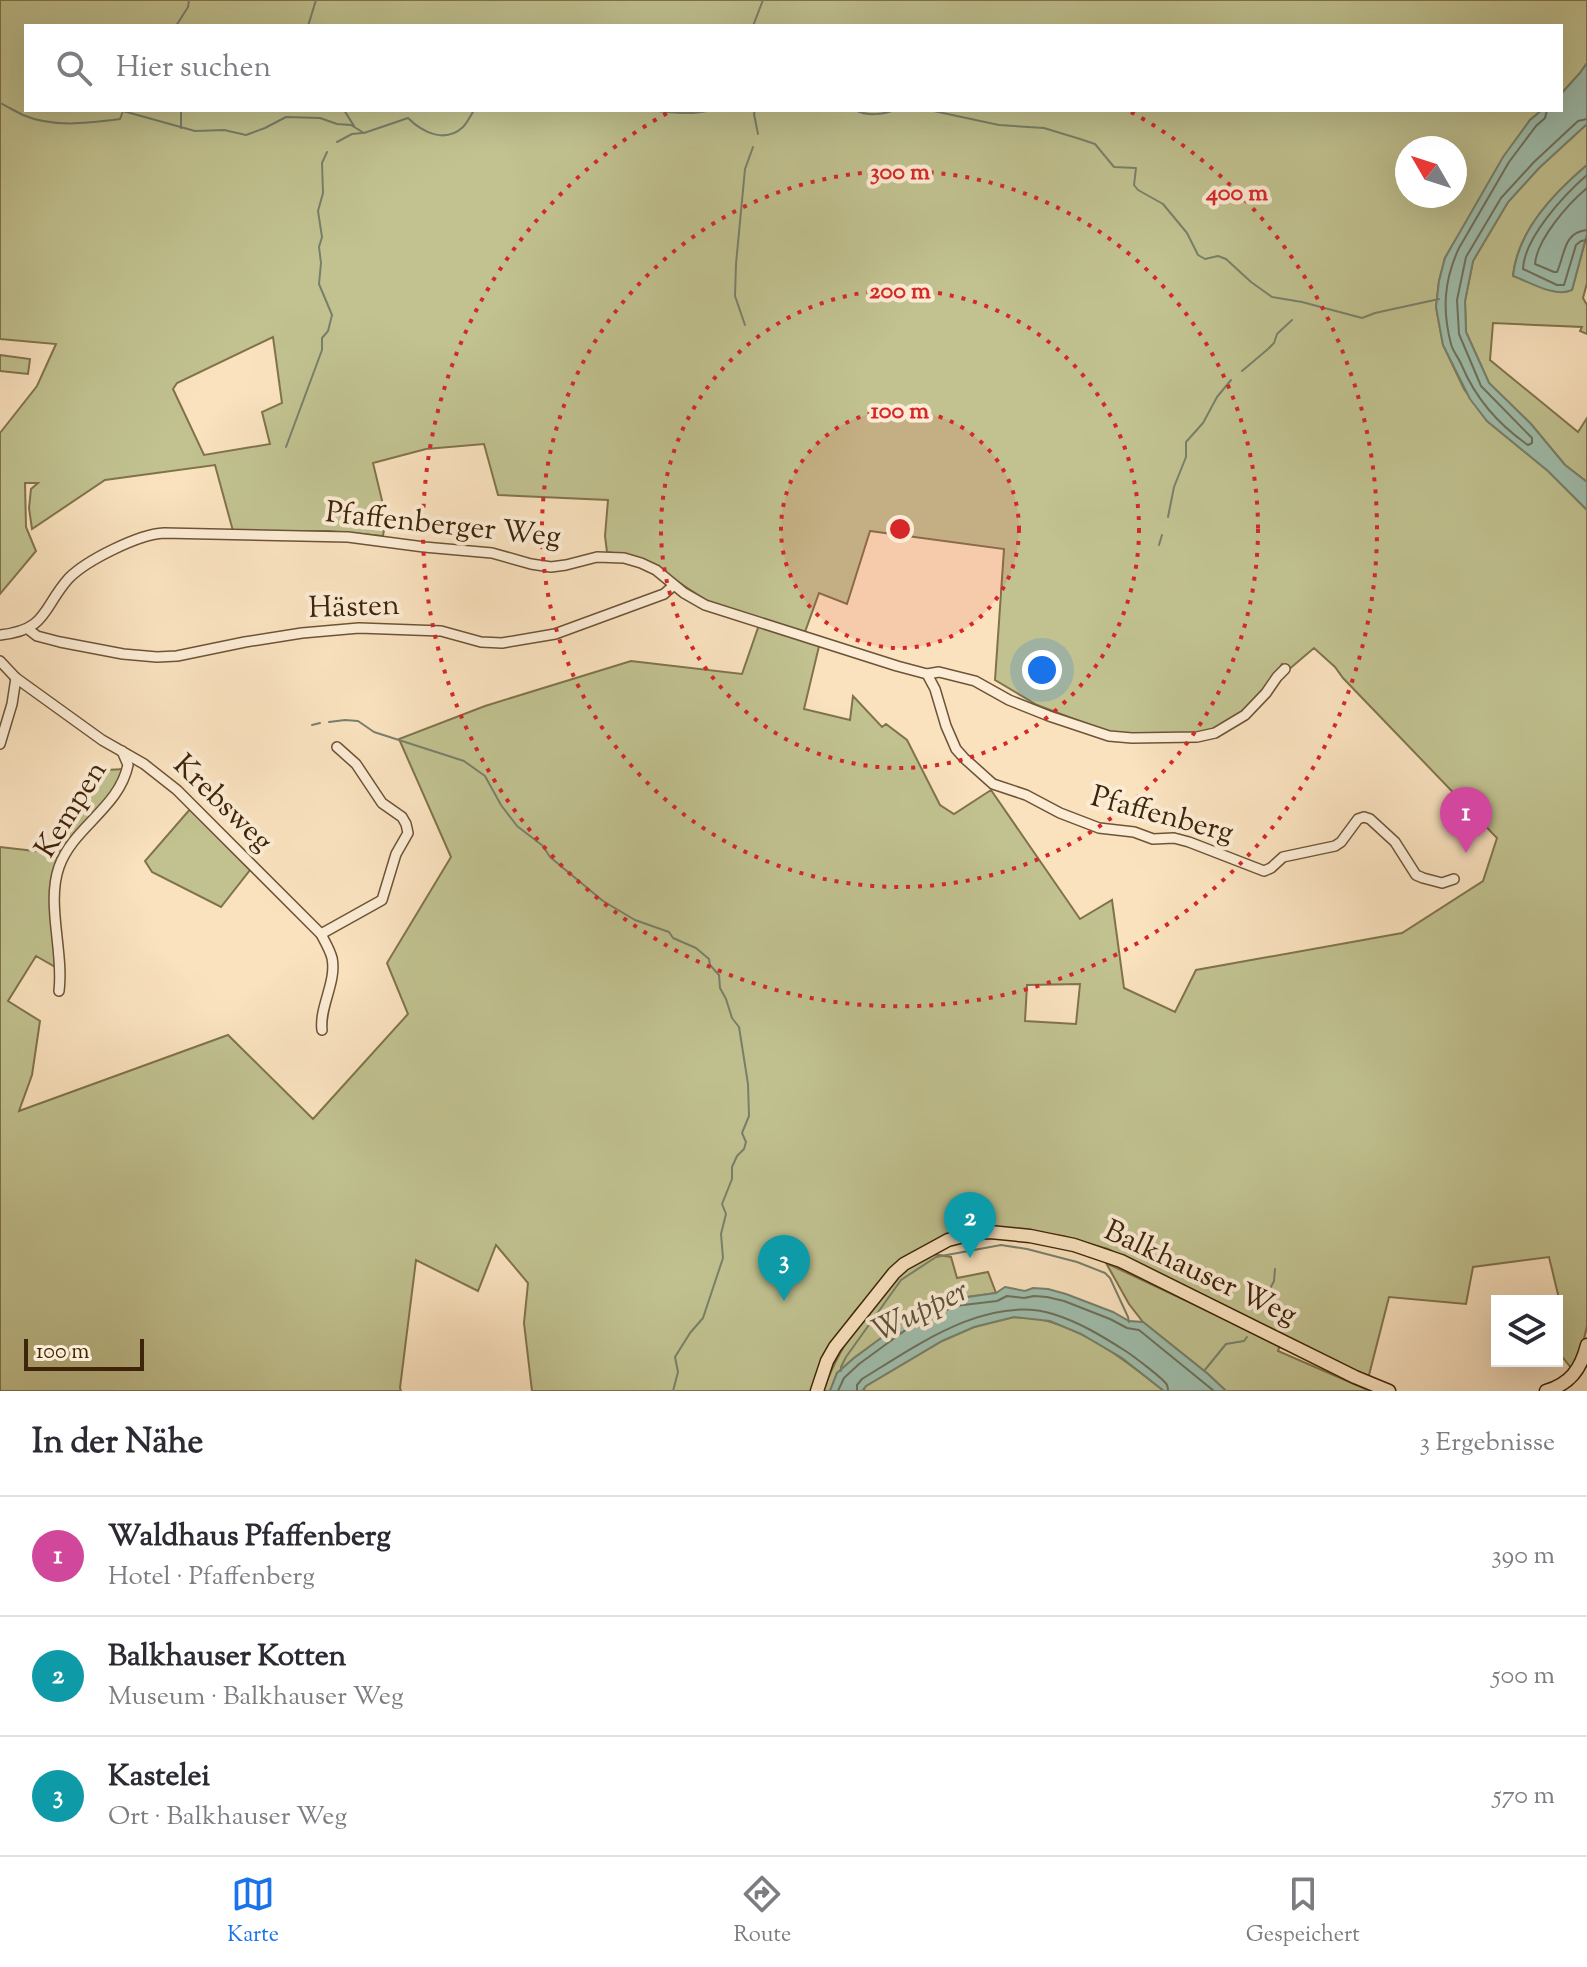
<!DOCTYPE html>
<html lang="de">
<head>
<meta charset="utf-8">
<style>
	body { margin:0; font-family:"Sorts Mill Goudy",serif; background:#f2f2f3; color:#2b2b33 }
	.controls { position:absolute; right:24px; bottom:24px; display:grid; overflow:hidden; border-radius:0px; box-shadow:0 8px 32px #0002 }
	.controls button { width:72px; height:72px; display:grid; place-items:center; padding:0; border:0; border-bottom:2px solid #e1e1e2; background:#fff; color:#2b2b33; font:40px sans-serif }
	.compass { position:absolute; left:1395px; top:136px; width:72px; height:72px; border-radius:50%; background:#fff; box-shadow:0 8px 32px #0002; rotate:309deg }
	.scale { position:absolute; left:24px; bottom:20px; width:120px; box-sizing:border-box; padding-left:8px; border:4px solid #3e2409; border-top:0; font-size:22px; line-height:28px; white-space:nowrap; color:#3e2409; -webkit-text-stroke:6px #fcecd5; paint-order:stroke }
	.you { position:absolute; left:1042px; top:670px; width:28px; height:28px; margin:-20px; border:6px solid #fff; border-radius:50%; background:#1a73e8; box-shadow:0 0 0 12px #1a73e833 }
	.badge { display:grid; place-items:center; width:52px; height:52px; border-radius:50%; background:#1a73e8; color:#fff; font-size:26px; font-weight:700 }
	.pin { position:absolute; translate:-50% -66px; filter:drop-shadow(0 2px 4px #0008) }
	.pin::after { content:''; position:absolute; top:42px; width:28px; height:24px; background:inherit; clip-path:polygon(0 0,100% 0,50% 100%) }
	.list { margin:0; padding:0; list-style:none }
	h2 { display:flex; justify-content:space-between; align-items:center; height:104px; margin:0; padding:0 32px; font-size:34px }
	h2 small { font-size:26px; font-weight:400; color:#7c7c81 }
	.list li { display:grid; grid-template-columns:52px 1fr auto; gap:24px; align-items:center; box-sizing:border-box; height:120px; padding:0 32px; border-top:2px solid #e1e1e2 }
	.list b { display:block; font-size:30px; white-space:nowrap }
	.list p { margin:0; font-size:26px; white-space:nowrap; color:#7c7c81 }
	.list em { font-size:26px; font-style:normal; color:#7c7c81 }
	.icon { flex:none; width:44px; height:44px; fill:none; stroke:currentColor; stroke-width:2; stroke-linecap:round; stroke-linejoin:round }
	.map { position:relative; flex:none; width:1587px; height:1391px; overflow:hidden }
	.search { position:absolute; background:#fff; box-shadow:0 8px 32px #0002; left:24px; right:24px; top:24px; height:88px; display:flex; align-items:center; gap:20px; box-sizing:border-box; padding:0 28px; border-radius:0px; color:#7c7c81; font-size:30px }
	.sheet { height:464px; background:#fff }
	nav { display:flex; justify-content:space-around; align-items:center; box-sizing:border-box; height:112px; border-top:2px solid #e1e1e2; background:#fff; font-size:22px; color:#7c7c81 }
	nav a { display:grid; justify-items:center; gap:4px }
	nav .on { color:#1a73e8 }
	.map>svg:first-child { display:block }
	.green { fill:#c1c290; stroke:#80734c; stroke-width:2; fill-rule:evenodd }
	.water { fill:#9fbead; stroke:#78806b; stroke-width:2 }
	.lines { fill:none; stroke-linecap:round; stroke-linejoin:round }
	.shore { stroke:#6e715b; stroke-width:2 }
	.stream { stroke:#78806b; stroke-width:2 }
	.minor-casing { stroke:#6d5436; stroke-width:12 }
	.major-casing { stroke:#3e2409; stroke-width:15 }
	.minor { stroke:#fcecd5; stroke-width:9 }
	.major { stroke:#fae2bf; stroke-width:12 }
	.ring { fill:none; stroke:#d62828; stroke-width:4; stroke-dasharray:4 8 }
	.labels { text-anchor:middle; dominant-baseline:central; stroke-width:8; stroke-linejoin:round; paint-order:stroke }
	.street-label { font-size:30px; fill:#3e2409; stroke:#fcecd5 }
	.water-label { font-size:32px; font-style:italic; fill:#5b523a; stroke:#fcecd5 }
	.centre { fill:#d62828; stroke:#fcecd5; stroke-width:4 }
	.ring-label { font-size:24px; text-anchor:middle; font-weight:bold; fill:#d62828; stroke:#fcecd5; stroke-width:8; stroke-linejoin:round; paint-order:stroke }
</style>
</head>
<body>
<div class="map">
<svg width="1587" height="1391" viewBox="0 0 1587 1391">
	<rect width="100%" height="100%" fill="#fae2bf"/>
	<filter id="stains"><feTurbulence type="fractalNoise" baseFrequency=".0025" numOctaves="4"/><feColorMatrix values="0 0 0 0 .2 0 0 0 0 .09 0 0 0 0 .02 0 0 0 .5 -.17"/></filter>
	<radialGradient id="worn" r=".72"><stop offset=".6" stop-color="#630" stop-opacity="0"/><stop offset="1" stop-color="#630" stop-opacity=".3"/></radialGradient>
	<g class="green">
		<path d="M0,0H1587V63L1580,73L1561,94V26H26V110H1542L1530,120L1453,244L1445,258L1439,281L1436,307L1443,345L1464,389L1487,421L1548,471L1587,510V1326L1580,1356L1572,1369L1560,1354L1562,1311L1549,1257L1473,1267L1466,1304L1389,1297L1368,1379L1108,1249L1063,1236L977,1225L937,1239L892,1270L855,1311L830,1348L812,1391H532L524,1323L528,1283L496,1245L478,1291L416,1260L400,1388L401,1391H0V847L52,853L106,770L124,769L118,784L58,862L57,968L36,956L8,1001L40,1021L32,1075L19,1111L228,1035L313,1119L408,1014L387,963L451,857L399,739L485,706L631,661L742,674L761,619C744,613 723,610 708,601C674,581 649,557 607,552L605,536L608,500L498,495L484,444L426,449L373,463L386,517L383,536L328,531H233L215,465L105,480L32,529L29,508L31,489L38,483H25L26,527L36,551L0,594V433L37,386L56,344L0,339ZM1407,148H1455V196H1407ZM273,337L282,403L262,412L270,444L204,455L173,389L177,383ZM870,531L1004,549L995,680L1037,705L1111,733L1176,735L1213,731L1241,715L1264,692L1282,664L1287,671L1314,648L1335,667L1343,678L1497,838L1483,881L1402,933L1196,970L1175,1012L1124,988L1112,900L1080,919L991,790L954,814L940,805L907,740L886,724L882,727L853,696L850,720L804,709L821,638L805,632L819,593L847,604ZM1080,984L1076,1024L1025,1021L1027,985Z"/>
		<path d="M1587,124V165C1554,193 1518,230 1513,275L1539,285L1572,290L1587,234V283L1583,298L1587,305V334L1580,331L1582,327L1493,323L1490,360L1578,432L1587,418V482L1565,465L1531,424L1489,383L1466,332L1465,301L1473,261L1508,202L1539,168Z"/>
		<path d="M0,355L30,359L28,374L0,371Z"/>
		<path d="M191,808L250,870L221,907L152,872L145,861Z"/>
		<path d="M933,1254L951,1257L957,1278L988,1272L996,1293L953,1299L907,1319L854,1358L837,1373L830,1391H823C836,1354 867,1305 895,1278C906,1267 919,1261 933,1254Z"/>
		<path d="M1106,1263L1280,1345L1278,1351L1370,1391H1226L1208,1374L1143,1322L1129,1304Z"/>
		<path d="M1014,1317C1026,1318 1040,1318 1051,1322C1094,1335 1130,1364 1164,1391H863L866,1386L942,1341L974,1327Z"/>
	</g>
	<g class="water">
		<path d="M1587,63V124L1539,168L1508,202L1473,261L1465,301L1466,332L1489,383L1531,424L1565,465L1587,482V510L1548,471L1487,421L1470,399L1443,345L1436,307L1439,281L1445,258L1453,244L1503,157L1530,120L1542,110H1561V94L1580,73Z"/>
		<path d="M1587,165V234L1572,290C1555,298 1530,282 1513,276C1518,230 1554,193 1587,165Z"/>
		<path d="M1005,1287L1025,1291L1033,1288L1048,1289L1066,1294L1113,1312L1129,1321L1143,1322L1208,1374L1226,1391H1164L1122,1358L1081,1334L1050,1321L1014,1317L974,1327L942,1341L866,1386L862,1391H830L837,1373L854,1358L907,1319L953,1299L996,1293Z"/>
	</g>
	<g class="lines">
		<g class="shore">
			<path d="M1547,110L1545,118L1536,126L1509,162L1459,248C1444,280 1442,310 1451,344C1453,352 1459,358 1462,366C1476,399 1499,425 1528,445L1532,443V438L1481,386L1459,334L1457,300L1466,257L1501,198L1534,162L1578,121L1587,119"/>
			<path d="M1587,175C1564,195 1524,238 1523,269L1557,285H1564L1576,245L1581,241L1587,240"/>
			<path d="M1587,188C1568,204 1537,239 1535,264L1554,272H1557C1565,255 1563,232 1587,230"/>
			<path d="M838,1391L844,1378L859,1364L911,1326L955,1306L997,1301L1007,1296L1024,1298L1034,1296L1047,1297L1064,1301L1110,1319L1127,1328L1139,1330L1214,1391"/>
			<path d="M857,1391V1385L862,1379C916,1346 987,1294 1053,1314C1079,1322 1102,1336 1124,1350C1132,1355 1164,1379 1167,1385C1168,1387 1168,1389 1168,1391"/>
		</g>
		<g class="stream">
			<path d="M176,26L188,7L189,0"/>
			<path d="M308,26L316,0"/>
			<path d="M753,26L763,0"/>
			<path d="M0,103C8,107 15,111 23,115C53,128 89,123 120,119L123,111L195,131L224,130L246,135L265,128L286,117L320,118L337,124L351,125L364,133L408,118C422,132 445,144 463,127C467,123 471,115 474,110"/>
			<path d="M344,110L354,126"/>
			<path d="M650,110C667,113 695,115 711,110"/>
			<path d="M755,110L754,114L758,134"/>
			<path d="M855,110C866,116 883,115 894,110"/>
			<path d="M929,110L999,125L1044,128L1080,139L1095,144L1114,167L1136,168L1134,185L1138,190L1163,204L1187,233L1198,255L1205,259L1218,256L1226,259L1251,282L1272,297L1302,302L1362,318L1375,313L1439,299"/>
			<path d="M181,128V110"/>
			<path d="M337,142L352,134L362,133"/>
			<path d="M745,325L735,296L736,264L745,169L753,147"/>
			<path d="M1242,371L1268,349L1274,343L1277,334L1292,320"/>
			<path d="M286,447L322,350V338L328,331L332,315L319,284L321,263L319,247L322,237L318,211L323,193L322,163L327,152"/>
			<path d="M1168,517L1174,487L1186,457V442L1203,423L1217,397L1231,380"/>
			<path d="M1159,545L1162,535"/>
			<path d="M329,722L345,720L358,721L374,732L464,761L485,776L501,805L517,826L543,846L550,857L603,901L635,920L669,932L673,938L696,948L709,959L710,965L719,975L720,988L726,999L732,1018L739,1027L748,1084L749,1116L742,1133L746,1142L744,1149L737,1156L732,1167V1179L722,1204L726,1214L721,1234L723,1258L703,1318L690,1333L675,1357L678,1372L673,1391"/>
			<path d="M312,725L320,723"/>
			<path d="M1257,1313L1274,1281L1275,1269"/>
			<path d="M841,1371V1367L846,1357L901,1280L936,1257L1001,1245L1027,1249L1077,1262L1105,1273L1110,1278L1128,1317L1129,1322"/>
			<path d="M1204,1371L1226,1344L1244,1341L1247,1337"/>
		</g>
		<defs>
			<g id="minor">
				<path d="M28,629L37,636L60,642L123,654L157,657L177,656L245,642L302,633L359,628L441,631L481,642L502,643L555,634L664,594L674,585"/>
				<path d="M0,635C48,630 42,608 69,578C87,560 139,534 164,533L348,537L424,547L492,553L531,564L551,567L566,565L597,557L624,558L641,563L656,570L684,593L705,605L897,666L927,674L939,672L975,681L1009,700L1049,716L1109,736L1132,738L1197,737L1215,733L1245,715L1266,693L1277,677L1285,669"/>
				<path d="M0,661L16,678L102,740L144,764L177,790L321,934C325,942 330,950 332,958C337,982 319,1007 322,1030"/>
				<path d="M927,674L935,689L946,726L956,749L964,758L993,784L1026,795L1060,813L1099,828L1134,832L1153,839L1174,838L1189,842L1264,871L1271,868L1283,857L1335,846L1341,842L1358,819L1364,817L1370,819L1395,842L1416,875L1423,878L1442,883L1454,879"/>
				<path d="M0,744L12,704L16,678"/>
				<path d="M321,934L382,900L396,854L408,833L406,824L402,817L382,803L356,764L337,747"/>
				<path d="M59,991C64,952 46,904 59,867C73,827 119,808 128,765L122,751"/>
			</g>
			<g id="major">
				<path d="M817,1391L827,1361L835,1347L894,1273L904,1264L948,1240L975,1233L990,1232L1030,1236L1074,1245L1121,1261L1355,1377L1389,1391"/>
				<path d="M1546,1391C1570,1384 1581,1369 1587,1345"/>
			</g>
		</defs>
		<use href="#minor" class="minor-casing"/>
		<use href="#major" class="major-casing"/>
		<use href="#minor" class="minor"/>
		<use href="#major" class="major"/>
	</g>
	<circle cx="900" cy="529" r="119" fill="#d62828" fill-opacity=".12"/>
	<g class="ring">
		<circle cx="900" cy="529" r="119"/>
		<circle cx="900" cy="529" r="239"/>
		<circle cx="900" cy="529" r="358"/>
		<path d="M1131 112A477 477 0 1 1 669 112"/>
	</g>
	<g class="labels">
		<g class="street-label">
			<text transform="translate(443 526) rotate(6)">Pfaffenberger Weg</text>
			<text transform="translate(354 608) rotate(-2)">Hästen</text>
			<text transform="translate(222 804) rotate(44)">Krebsweg</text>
			<text transform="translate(72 810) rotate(-58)">Kempen</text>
			<text transform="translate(1162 816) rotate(15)">Pfaffenberg</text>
			<text transform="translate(1200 1274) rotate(25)">Balkhauser Weg</text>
		</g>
		<g class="water-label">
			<text transform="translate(921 1312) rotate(-26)">Wupper</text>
		</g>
	</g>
	<circle cx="900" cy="529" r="12" class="centre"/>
	<g class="ring-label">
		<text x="900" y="179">300 m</text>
		<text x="1237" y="200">400 m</text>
		<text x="900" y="298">200 m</text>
		<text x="900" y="418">100 m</text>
	</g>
	<rect width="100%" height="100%" filter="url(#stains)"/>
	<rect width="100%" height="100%" fill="url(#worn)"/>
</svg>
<div class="controls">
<button><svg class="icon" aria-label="layers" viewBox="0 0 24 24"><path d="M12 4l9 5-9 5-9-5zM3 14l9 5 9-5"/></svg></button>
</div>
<svg class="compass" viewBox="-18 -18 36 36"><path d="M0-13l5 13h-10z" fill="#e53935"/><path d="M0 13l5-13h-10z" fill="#7c7c81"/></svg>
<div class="scale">100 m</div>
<div class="you"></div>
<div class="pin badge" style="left:1466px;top:853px;background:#d1479c">1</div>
<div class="pin badge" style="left:970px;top:1258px;background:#0f9aa8">2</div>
<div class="pin badge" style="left:784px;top:1301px;background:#0f9aa8">3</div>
<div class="search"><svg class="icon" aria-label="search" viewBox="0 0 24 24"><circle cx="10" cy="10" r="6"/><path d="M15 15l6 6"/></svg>Hier suchen</div>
</div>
<section class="sheet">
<h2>In der Nähe<small>3 Ergebnisse</small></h2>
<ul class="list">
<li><span class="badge" style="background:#d1479c">1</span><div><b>Waldhaus Pfaffenberg</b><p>Hotel · Pfaffenberg</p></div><em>390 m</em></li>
<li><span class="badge" style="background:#0f9aa8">2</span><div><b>Balkhauser Kotten</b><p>Museum · Balkhauser Weg</p></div><em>500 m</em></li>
<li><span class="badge" style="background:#0f9aa8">3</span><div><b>Kastelei</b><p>Ort · Balkhauser Weg</p></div><em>570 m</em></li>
</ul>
</section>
<nav>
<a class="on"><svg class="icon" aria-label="map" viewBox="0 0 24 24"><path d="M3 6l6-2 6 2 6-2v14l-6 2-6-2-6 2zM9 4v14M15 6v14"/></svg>Karte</a>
<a><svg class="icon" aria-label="directions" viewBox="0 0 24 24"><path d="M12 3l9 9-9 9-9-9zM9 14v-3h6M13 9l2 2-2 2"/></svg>Route</a>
<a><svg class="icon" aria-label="saved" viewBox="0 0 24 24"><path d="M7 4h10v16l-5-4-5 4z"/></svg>Gespeichert</a>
</nav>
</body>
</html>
